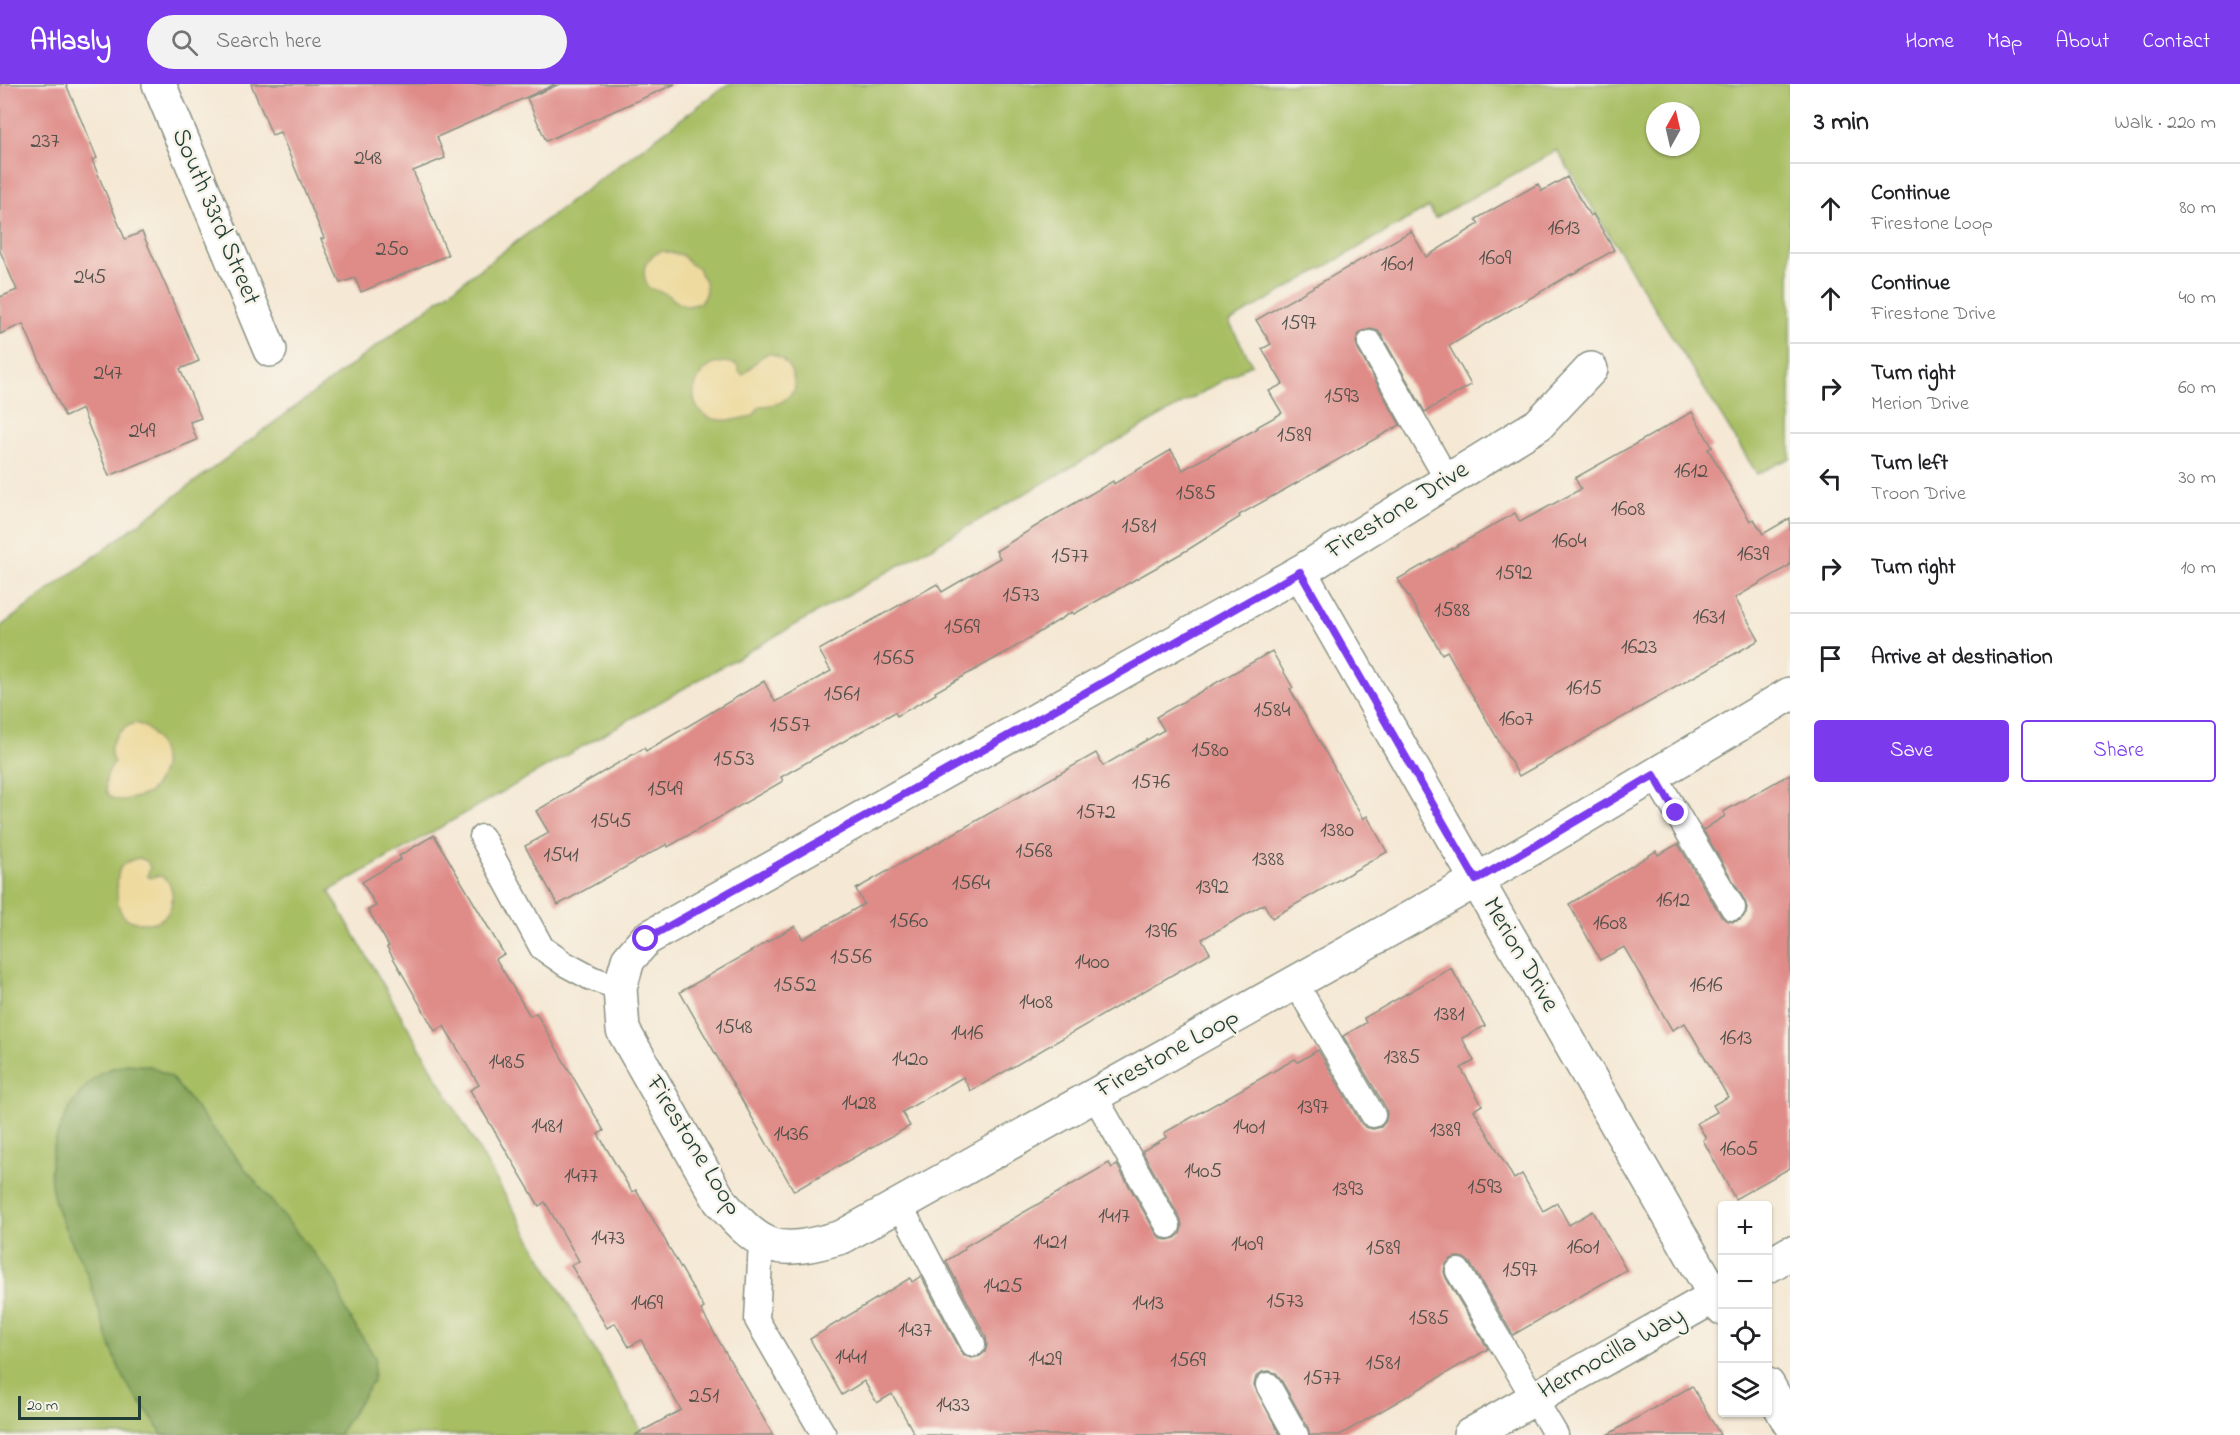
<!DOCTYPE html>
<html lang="en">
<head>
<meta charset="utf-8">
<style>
	body { margin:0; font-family:"Indie Flower",sans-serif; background:#f2f2f2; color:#202124 }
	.controls { position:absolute; right:18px; bottom:18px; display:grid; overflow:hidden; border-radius:6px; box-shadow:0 2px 4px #0004 }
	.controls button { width:54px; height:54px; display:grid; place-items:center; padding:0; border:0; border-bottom:2px solid #e0e0e0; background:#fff; color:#202124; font:30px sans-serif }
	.compass { position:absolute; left:1646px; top:18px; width:54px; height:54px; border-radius:50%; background:#fff; box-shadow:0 2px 4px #0004; rotate:8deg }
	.scale { position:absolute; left:18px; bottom:15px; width:123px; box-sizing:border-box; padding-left:6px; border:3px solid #1f3d34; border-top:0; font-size:16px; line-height:21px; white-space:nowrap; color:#1f3d34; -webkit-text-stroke:4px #f7f3e8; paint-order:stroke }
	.stop { position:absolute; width:18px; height:18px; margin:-14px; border:4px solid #7c3aed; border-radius:50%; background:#fff }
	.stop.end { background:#7c3aed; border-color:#fff; box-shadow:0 2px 6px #0008 }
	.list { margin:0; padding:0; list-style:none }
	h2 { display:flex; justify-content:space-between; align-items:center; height:78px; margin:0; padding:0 24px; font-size:26px }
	h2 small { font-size:20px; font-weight:400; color:#757577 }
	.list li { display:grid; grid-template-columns:39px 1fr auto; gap:18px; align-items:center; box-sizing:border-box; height:90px; padding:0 24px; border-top:2px solid #e0e0e0 }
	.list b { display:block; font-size:22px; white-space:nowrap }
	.list p { margin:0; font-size:20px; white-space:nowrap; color:#757577 }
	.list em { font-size:20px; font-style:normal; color:#757577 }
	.actions { display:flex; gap:12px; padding:18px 24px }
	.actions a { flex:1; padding:14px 0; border:2px solid #7c3aed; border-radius:6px; text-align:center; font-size:21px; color:#7c3aed }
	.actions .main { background:#7c3aed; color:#fff }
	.icon { flex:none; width:33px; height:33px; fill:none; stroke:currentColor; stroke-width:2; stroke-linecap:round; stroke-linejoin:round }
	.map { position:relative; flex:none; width:1790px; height:1351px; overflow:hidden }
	header { display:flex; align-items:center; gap:36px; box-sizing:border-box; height:84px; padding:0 30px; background:#7c3aed; color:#fff }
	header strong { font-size:28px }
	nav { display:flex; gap:33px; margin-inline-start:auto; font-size:21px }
	.search { width:420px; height:54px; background:#f2f2f2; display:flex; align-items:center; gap:15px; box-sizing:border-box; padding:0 21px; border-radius:33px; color:#757577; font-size:22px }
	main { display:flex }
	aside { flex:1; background:#fff }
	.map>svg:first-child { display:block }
	.green { fill:#a8be63; stroke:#647e4c; stroke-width:1.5; fill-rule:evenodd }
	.forest { fill:#86a559; stroke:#527146; stroke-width:1.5 }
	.sand { fill:#eeda9e; stroke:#868c69; stroke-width:1.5 }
	.building { fill:#df8b88 }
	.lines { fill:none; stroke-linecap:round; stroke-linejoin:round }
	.service-casing { stroke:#8a9284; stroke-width:27 }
	.minor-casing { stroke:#8a9284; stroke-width:36 }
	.service { stroke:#fff; stroke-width:24 }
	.minor { stroke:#fff; stroke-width:33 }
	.route { stroke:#7c3aed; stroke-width:8 }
	.labels { text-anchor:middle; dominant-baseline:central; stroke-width:5; stroke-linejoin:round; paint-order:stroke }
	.number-label { font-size:22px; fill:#4f5049 }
	.street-label { font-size:26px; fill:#1f3d34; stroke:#f7f3e8 }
</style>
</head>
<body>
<header>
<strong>Atlasly</strong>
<div class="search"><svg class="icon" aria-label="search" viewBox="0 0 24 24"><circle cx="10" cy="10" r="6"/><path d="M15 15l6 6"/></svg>Search here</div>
<nav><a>Home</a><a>Map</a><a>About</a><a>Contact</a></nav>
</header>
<main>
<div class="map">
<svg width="1790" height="1351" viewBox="0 0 1790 1351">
	<rect width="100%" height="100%" fill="#f7f3e8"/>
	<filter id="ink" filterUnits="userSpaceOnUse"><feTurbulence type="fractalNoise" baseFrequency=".0167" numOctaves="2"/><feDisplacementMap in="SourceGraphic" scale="12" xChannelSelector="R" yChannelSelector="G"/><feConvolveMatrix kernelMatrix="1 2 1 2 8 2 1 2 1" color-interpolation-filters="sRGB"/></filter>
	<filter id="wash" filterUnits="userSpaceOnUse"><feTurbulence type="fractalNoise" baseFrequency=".008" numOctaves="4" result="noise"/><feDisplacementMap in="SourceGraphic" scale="24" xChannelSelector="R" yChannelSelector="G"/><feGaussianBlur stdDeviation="1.35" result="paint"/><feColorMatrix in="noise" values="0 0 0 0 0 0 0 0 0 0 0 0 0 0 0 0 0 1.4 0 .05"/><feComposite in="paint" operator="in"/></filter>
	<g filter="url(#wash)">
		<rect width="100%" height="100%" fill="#f5e8d4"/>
		<path class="green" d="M728,0H1790V374L1757,390L1557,66L1435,134L1429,123L1229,238L1252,280L329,807L644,1351H0V543ZM1655,27H1691V63H1655Z"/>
		<path class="forest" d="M127,980L150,982L171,993L336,1197L346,1228L375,1273L373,1297L338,1351H162C154,1331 136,1317 126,1298C108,1264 100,1226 87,1190C75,1162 58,1137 52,1106C44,1065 68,1013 101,989C108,984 119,983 127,980Z"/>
		<g class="sand">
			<path d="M662,167L682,171L690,180L699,185L700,190C709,199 707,209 701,218C681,227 681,219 666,210C661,207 654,207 648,203C640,187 644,173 662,167Z"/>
			<path d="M769,269C786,274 794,287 795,305C785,319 777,321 760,322L753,332C743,334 730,337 720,336C673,332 696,264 737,281L740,289L743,291L761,273Z"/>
			<path d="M135,639C154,643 165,666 163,684C161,694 156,701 149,709C141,712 130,716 121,716C99,715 104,690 114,679C104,661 119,644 135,639Z"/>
			<path d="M139,774L147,777L150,784L147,792L151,794C175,780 185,839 147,839C123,839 117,829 117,807C118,787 116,779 139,774Z"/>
		</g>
		<g id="blocks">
			<g class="building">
				<path d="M0,0H66L97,74L92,76L125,155L142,148L199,277L180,285L201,334L190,338L197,356L109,392L82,325L65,333L23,240L0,250V213L17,206L0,167Z"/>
				<path d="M251,0H556L437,53L445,74L413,87L448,171L361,208L355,194L340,199L321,155L324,154L280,48L272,51Z"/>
				<path d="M560,0H675L546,57L527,14Z"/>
				<path d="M1567,93L1590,132L1593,130L1614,166L1571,191V190L1449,262L1471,301L1425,328L1382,252L1378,247L1371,245L1363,247L1358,251L1356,258L1358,266L1400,341L1239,431L1240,433L1189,465L1074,530L1072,528L1012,565L935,608L936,610L897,632L895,628L781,693L783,697L668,763L667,760L558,821L525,762L549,749L536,727L644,664L646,667L764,597L775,618L831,587L819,566L937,500L942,508L1000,474L996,467L1051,433L1113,397L1114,400L1171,366L1183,386L1258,344L1257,343L1282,329L1269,307L1283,300L1262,265L1271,260L1256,236L1411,147L1426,173L1479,140L1476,135L1538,100L1542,107Z"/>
				<path d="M1692,328L1712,363L1708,365L1750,437L1754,435L1763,450L1790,434V481L1735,514L1759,556L1519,692L1447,567L1442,570L1398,495L1515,429L1520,438L1581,405L1575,394Z"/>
				<path d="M1272,567L1293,604L1290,605L1363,735L1367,732L1387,768L1272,834L1264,820L1202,855L1210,869L971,1007L963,993L902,1028L910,1042L794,1107L680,908L795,842L803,855L864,820L856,805L1096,669L1103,682L1164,646L1156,633Z"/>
				<path d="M1790,690V1084L1735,1115L1703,1056L1706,1054L1697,1039L1717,1028L1713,1021L1728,1013L1685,939L1672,946L1624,863L1600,876L1569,820L1656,767L1658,771L1678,760L1721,832L1726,836L1733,838L1740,836L1746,830L1747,824L1745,817L1703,746L1725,732L1723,728Z"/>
				<path d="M434,751L504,870L496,875L530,932L536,929L604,1047L598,1050L632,1108L636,1106L704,1224L701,1226L773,1351H635L681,1326L641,1256L629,1263L615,1239L607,1244L571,1181L579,1177L545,1118L539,1122L470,1006L479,1001L444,942L435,947L387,863L389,862L368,826L376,822L362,798L401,775L399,772Z"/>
				<path d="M1451,884L1485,942L1462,954L1474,977L1461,984L1482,1021L1474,1026L1514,1095L1522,1090L1543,1127L1557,1119L1569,1141L1593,1127L1626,1186L1513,1251L1470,1179L1464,1174L1457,1173L1451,1175L1445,1181L1444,1188L1446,1194L1488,1265L1340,1351H1310L1308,1344L1280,1294L1276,1289L1269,1287L1262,1288L1256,1293L1254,1301L1280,1351H915L892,1310L877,1319L864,1297L842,1311L810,1255L910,1194L912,1198L921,1192L961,1267L965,1272L972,1274L980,1272L985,1268L987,1261L986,1253L946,1177L965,1165L964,1163L1109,1079L1112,1084L1117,1081L1156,1149L1161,1155L1167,1156L1175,1154L1180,1150L1182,1143L1181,1136L1142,1067L1167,1053L1164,1049L1295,975L1298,978L1318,966L1361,1039L1365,1043L1373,1045L1381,1043L1386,1037L1387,1030L1386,1024L1343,952L1366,939L1364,934Z"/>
				<path d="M1692,1302L1720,1351H1607Z"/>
			</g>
		</g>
	</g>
	<g filter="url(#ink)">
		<use href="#blocks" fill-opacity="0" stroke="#8a9284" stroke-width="1.5"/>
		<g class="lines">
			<defs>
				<g id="service">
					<path d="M1370,259L1448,397"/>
					<path d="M1654,691L1733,824"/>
					<path d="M482,753L542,864L565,880L591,894L620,904"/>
					<path d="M1295,898L1373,1031"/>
					<path d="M1094,1011L1168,1142"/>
					<path d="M900,1121L973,1260"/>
					<path d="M761,1157L757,1236L824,1351"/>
					<path d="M1458,1187L1556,1351"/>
					<path d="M1268,1301L1296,1351"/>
				</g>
				<g id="minor">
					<path d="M159,0L270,266"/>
					<path d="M1591,285L1539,340L1300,488L646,855L628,876L620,904L623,946L720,1117C764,1169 778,1171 842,1153L1421,828L1531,765L1790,610"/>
					<path d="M1300,488L1722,1224"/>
					<path d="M1768,1182L1790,1169"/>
					<path d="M1768,1301L1790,1340"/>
					<path d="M1470,1351L1722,1208"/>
				</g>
			</defs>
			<use href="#service" class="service-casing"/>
			<use href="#minor" class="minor-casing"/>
			<use href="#service" class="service"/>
			<use href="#minor" class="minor"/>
		</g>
	</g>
	<g class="lines" filter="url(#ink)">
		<path class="route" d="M646,855L1300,488L1476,796L1654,691L1676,729"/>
	</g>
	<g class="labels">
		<g class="number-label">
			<text x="45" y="58">237</text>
			<text x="368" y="75">248</text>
			<text x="1564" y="145">1613</text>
			<text x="392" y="166">250</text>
			<text x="1495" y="175">1609</text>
			<text x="1397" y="181">1601</text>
			<text x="90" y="194">245</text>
			<text x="1299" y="240">1597</text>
			<text x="108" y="290">247</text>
			<text x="1342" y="313">1593</text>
			<text x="142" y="348">249</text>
			<text x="1294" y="352">1589</text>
			<text x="1691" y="388">1612</text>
			<text x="1196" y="410">1585</text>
			<text x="1628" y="426">1608</text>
			<text x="1139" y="443">1581</text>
			<text x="1569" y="458">1604</text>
			<text x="1753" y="471">1639</text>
			<text x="1070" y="473">1577</text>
			<text x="1514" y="490">1592</text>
			<text x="1021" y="512">1573</text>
			<text x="1452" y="527">1588</text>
			<text x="1709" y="534">1631</text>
			<text x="962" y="544">1569</text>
			<text x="1639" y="564">1623</text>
			<text x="894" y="575">1565</text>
			<text x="1584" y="605">1615</text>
			<text x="842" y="611">1561</text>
			<text x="1272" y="627">1584</text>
			<text x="1516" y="636">1607</text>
			<text x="790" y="642">1557</text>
			<text x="1210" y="667">1580</text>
			<text x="734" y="676">1553</text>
			<text x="1151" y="699">1576</text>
			<text x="665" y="706">1549</text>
			<text x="1096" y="729">1572</text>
			<text x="611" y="738">1545</text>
			<text x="1337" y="747">1380</text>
			<text x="1034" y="768">1568</text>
			<text x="561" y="772">1541</text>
			<text x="1268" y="776">1388</text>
			<text x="971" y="800">1564</text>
			<text x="1212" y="804">1392</text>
			<text x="1673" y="817">1612</text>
			<text x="909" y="838">1560</text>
			<text x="1610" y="840">1608</text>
			<text x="1161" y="848">1396</text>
			<text x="851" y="874">1556</text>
			<text x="1092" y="879">1400</text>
			<text x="795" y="902">1552</text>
			<text x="1706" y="902">1616</text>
			<text x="1036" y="919">1408</text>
			<text x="1449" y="931">1381</text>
			<text x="734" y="944">1548</text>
			<text x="967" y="950">1416</text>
			<text x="1736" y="955">1613</text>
			<text x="1402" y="974">1385</text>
			<text x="910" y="976">1420</text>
			<text x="507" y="979">1485</text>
			<text x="859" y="1020">1428</text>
			<text x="1313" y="1024">1397</text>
			<text x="547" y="1043">1481</text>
			<text x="1249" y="1044">1401</text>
			<text x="1445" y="1047">1389</text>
			<text x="791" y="1051">1436</text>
			<text x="1739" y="1066">1605</text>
			<text x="1203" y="1088">1405</text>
			<text x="581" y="1093">1477</text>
			<text x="1485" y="1104">1593</text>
			<text x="1348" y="1106">1393</text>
			<text x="1114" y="1133">1417</text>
			<text x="608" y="1155">1473</text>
			<text x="1050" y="1159">1421</text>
			<text x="1247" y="1161">1409</text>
			<text x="1583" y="1164">1601</text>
			<text x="1383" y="1165">1589</text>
			<text x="1520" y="1187">1597</text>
			<text x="1003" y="1203">1425</text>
			<text x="1285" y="1218">1573</text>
			<text x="647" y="1220">1469</text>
			<text x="1148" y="1220">1413</text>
			<text x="1429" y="1235">1585</text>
			<text x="915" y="1247">1437</text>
			<text x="851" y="1274">1441</text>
			<text x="1045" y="1276">1429</text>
			<text x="1188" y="1277">1569</text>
			<text x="1383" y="1280">1581</text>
			<text x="1322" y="1295">1577</text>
			<text x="704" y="1313">251</text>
			<text x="953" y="1322">1433</text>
		</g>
		<g class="street-label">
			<text transform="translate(215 133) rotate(67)">South 33rd Street</text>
			<text transform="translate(1398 427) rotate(-32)">Firestone Drive</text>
			<text transform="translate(1520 871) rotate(60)">Merion Drive</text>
			<text transform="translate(1168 970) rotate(-29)">Firestone Loop</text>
			<text transform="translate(693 1062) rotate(58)">Firestone Loop</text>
			<text transform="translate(1612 1270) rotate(-29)">Hermocilla Way</text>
		</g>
	</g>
</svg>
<div class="controls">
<button>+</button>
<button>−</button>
<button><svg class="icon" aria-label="locate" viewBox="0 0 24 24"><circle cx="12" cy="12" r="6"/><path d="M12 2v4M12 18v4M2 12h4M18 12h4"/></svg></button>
<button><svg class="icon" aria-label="layers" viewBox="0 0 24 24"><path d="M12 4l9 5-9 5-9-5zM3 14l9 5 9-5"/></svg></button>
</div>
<svg class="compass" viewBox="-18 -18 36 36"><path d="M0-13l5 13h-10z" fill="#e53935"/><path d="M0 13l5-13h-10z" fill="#757577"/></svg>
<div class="scale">20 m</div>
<div class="stop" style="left:646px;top:855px"></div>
<div class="stop end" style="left:1676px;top:729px"></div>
</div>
<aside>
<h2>3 min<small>Walk · 220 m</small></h2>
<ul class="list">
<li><svg class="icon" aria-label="ahead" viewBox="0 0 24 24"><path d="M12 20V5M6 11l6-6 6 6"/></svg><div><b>Continue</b><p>Firestone Loop</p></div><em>80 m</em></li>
<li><svg class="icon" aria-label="ahead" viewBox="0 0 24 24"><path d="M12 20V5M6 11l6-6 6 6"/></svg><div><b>Continue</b><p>Firestone Drive</p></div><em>40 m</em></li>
<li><svg class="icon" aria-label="right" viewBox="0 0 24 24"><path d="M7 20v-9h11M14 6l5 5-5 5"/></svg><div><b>Turn right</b><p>Merion Drive</p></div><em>60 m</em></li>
<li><svg class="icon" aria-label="left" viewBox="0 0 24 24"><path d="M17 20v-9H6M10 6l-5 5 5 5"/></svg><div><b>Turn left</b><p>Troon Drive</p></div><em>30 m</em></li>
<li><svg class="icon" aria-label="right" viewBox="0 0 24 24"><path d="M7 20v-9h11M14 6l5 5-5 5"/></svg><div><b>Turn right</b></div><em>10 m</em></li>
<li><svg class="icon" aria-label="arrive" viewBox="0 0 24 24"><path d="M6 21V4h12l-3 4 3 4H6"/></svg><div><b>Arrive at destination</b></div></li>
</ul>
<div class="actions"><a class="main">Save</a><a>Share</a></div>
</aside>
</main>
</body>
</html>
